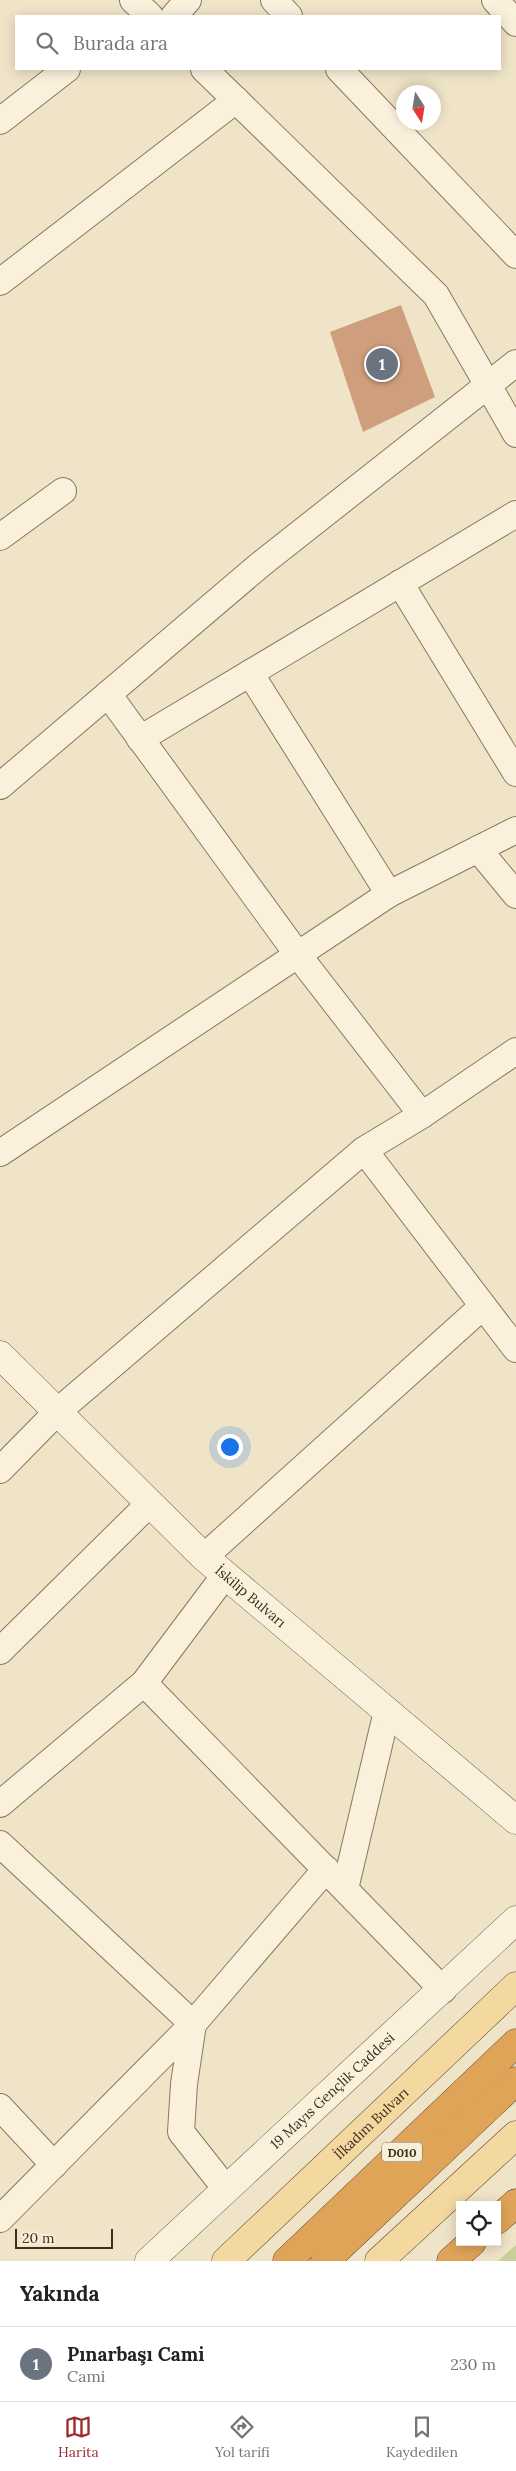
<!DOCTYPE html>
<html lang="tr">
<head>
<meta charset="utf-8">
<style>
	body { margin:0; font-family:Lora,serif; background:#f6f6f6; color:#202124 }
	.controls { position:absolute; right:15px; bottom:15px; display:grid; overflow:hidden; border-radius:0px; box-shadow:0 2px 12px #0003 }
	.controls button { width:45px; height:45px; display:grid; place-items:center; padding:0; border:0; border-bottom:1px solid #e0e0e0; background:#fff; color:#202124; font:25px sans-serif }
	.compass { position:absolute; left:396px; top:85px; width:45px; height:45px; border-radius:50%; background:#fff; box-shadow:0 2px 12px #0003; rotate:168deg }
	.scale { position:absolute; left:15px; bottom:12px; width:98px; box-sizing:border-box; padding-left:5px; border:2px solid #3d2e20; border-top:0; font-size:14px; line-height:18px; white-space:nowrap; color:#3d2e20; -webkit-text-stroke:4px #f7eed8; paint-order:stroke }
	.you { position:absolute; left:229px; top:1446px; width:18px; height:18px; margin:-12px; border:4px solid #fff; border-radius:50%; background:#1a73e8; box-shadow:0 0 0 8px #1a73e833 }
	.badge { display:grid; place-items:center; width:32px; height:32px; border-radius:50%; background:#9e2a2b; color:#fff; font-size:16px; font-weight:700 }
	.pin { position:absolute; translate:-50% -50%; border:2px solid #fff; box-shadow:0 1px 5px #0006 }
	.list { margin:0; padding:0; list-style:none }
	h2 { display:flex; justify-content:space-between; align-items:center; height:65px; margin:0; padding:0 20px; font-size:21px }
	h2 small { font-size:16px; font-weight:400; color:#757577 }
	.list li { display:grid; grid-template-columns:32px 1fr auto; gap:15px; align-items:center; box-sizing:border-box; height:75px; padding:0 20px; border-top:1px solid #e0e0e0 }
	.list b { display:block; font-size:19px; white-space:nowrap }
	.list p { margin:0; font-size:16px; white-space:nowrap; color:#757577 }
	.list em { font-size:16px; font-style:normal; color:#757577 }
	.icon { flex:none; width:28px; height:28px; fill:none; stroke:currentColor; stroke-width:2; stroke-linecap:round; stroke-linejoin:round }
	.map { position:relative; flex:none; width:516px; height:2261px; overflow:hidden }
	.search { position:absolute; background:#fff; box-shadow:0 2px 12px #0003; left:15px; right:15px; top:15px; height:55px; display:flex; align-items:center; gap:12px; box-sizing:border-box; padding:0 18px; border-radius:0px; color:#757577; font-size:19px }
	.sheet { height:140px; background:#fff }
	nav { display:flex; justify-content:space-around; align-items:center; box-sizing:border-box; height:70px; border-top:1px solid #e0e0e0; background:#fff; font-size:14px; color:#757577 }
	nav a { display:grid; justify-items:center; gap:2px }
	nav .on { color:#9e2a2b }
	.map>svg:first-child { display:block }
	.green { fill:#c9cf9b }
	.building { fill:#cf9f7d }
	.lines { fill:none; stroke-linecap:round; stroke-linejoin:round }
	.street-casing { stroke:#8d765c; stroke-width:28 }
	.secondary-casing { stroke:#6f573f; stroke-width:29 }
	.primary-casing { stroke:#5b4430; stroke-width:29 }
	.highway-casing { stroke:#5b4430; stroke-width:29 }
	.street { stroke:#faf1dc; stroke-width:26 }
	.secondary { stroke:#faf1dc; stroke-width:28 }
	.primary { stroke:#f3d9a0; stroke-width:28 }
	.highway { stroke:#e0a458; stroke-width:28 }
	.labels { text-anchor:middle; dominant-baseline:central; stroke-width:4.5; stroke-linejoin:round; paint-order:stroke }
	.shield { fill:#f7eed8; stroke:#756857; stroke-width:1 }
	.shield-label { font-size:12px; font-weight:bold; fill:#3d2e20 }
	.street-label { font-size:14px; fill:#3d2e20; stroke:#f7eed8 }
</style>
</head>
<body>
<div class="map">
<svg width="516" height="2261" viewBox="0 0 516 2261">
	<rect width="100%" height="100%" fill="#f0e4c8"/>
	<path class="green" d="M516,2245V2261H498Z"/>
	<path class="building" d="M401,305L435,397L363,432L330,332Z"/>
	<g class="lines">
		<defs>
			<g id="street">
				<path d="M133,0L150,16"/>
				<path d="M274,0L289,16"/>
				<path d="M495,0L516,23"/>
				<path d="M174,16L188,0"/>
				<path d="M204,69L436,295L516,434"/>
				<path d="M339,69L516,255"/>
				<path d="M0,121L67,69"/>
				<path d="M0,282L236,100"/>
				<path d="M0,537L63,491"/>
				<path d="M400,583L516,773"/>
				<path d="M250,673L389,894"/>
				<path d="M108,694L298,955L422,1115"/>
				<path d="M140,739L516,514"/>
				<path d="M0,786L261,564L516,363"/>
				<path d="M478,849L516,895"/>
				<path d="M364,1150L516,1349"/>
				<path d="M0,1153L389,894L516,830"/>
				<path d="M0,1470L57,1412L364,1150L422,1115L516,1051"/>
				<path d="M204,1557L483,1306"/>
				<path d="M0,1651L150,1503"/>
				<path d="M144,1683L443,1990"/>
				<path d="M0,1804L144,1683L225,1575"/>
				<path d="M0,1844L193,2024L184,2084L181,2132L226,2189"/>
				<path d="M345,1889L387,1711"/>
				<path d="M0,2107L54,2165"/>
				<path d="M0,2219L193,2024L326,1869"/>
			</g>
			<g id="secondary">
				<path id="s1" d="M0,1355L204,1557L516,1820"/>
				<path id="s2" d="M149,2261L516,1920"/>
			</g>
			<g id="primary">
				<path id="s3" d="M226,2261L516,1986"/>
				<path d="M379,2261L516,2135"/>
			</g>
			<g id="highway">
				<path d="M497,2220L516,2203"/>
				<path d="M287,2261L516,2043"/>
				<path d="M325,2261L516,2081"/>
				<path d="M451,2261L472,2242"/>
			</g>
		</defs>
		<use href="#street" class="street-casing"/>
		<use href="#secondary" class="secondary-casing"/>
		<use href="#primary" class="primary-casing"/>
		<use href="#highway" class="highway-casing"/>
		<use href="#street" class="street"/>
		<use href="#secondary" class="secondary"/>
		<use href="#primary" class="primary"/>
		<use href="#highway" class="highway"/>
	</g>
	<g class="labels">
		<rect class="shield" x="382" y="2142.5" width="40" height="19" rx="4"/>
		<g class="shield-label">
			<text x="402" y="2152">D010</text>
		</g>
		<g class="street-label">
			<text stroke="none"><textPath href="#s1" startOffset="348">İskilip Bulvarı</textPath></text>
			<text stroke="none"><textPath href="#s2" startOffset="250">19 Mayıs Gençlik Caddesi</textPath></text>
			<text stroke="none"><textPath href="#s3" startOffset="200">İlkadım Bulvarı</textPath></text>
		</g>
	</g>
</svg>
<div class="controls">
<button><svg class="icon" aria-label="locate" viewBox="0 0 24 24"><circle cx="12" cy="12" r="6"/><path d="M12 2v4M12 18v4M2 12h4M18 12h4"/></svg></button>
</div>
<svg class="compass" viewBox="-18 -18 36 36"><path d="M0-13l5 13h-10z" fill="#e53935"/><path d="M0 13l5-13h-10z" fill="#757577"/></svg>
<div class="scale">20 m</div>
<div class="you"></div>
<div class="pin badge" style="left:382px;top:364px;background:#6b7280">1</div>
<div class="search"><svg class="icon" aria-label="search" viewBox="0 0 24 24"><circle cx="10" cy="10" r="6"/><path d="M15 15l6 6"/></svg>Burada ara</div>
</div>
<section class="sheet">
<h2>Yakında<small></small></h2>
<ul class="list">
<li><span class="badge" style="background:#6b7280">1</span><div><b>Pınarbaşı Cami</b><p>Cami</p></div><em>230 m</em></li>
</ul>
</section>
<nav>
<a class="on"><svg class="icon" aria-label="map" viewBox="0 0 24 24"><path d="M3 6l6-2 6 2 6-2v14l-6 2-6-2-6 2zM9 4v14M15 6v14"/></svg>Harita</a>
<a><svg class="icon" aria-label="directions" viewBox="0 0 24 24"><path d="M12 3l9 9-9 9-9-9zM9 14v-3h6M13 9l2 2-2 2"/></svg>Yol tarifi</a>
<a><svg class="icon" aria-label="saved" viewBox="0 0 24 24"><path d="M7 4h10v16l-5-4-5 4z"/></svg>Kaydedilen</a>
</nav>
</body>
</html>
